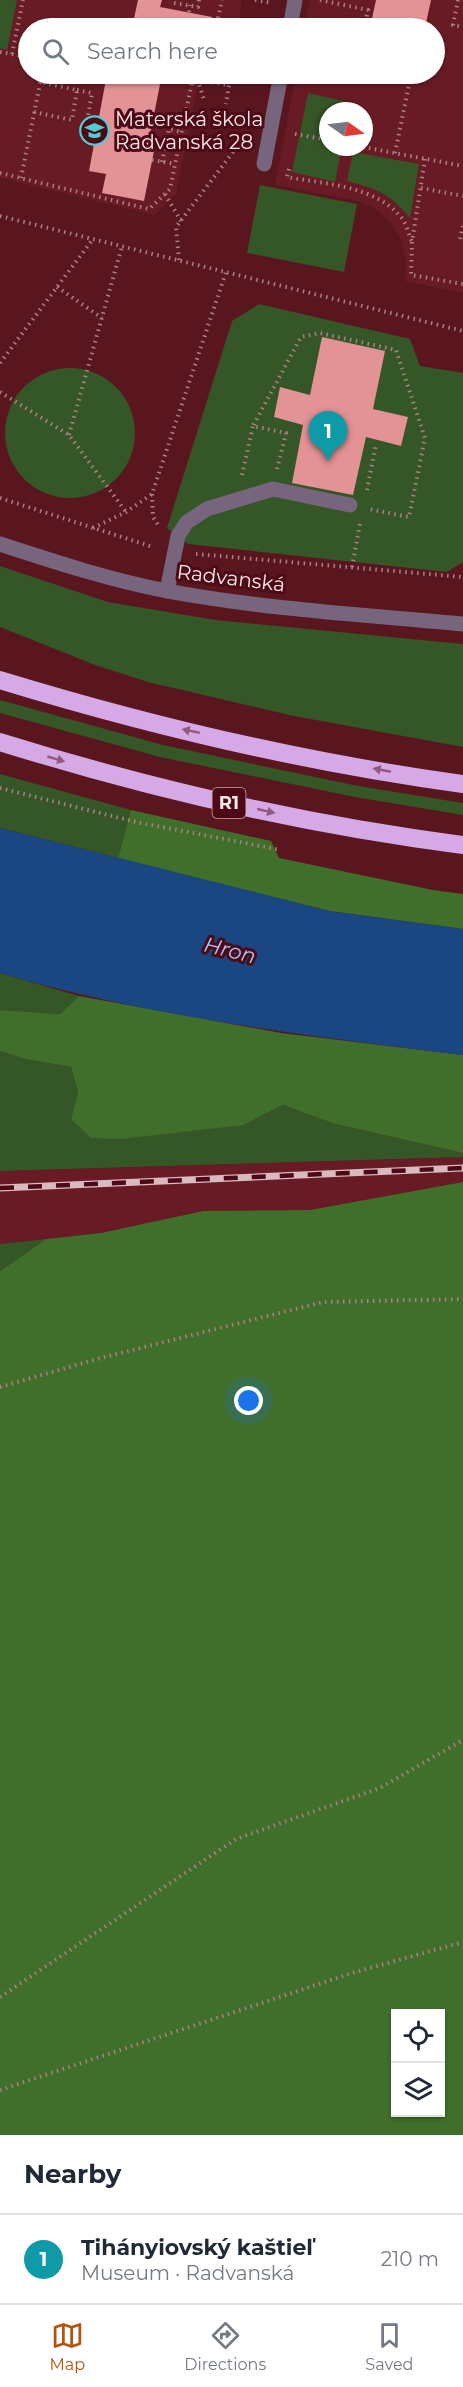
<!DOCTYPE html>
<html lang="en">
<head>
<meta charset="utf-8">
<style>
	body { margin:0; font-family:Montserrat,sans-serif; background:#f2f2f3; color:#1f2937 }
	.controls { position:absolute; right:18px; bottom:18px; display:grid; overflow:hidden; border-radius:0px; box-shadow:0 2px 4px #0004 }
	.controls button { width:54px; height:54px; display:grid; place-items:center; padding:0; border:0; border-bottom:2px solid #e0e1e3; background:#fff; color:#1f2937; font:30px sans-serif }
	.compass { position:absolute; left:319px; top:102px; width:54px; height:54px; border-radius:50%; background:#fff; box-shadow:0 2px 4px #0004; rotate:104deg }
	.you { position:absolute; left:249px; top:1401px; width:21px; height:21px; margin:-15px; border:4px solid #fff; border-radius:50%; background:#1a73e8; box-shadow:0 0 0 9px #1a73e833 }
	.badge { display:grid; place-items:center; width:39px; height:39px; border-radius:50%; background:#b45309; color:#fff; font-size:20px; font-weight:700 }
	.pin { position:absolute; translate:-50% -50px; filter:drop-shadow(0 2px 3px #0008) }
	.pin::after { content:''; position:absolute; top:32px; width:21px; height:18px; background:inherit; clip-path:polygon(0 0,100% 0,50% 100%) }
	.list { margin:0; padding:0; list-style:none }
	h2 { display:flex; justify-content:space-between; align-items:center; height:78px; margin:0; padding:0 24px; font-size:26px }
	h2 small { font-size:20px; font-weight:400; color:#747a83 }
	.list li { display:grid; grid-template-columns:39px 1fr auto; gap:18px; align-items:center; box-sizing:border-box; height:90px; padding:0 24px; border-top:2px solid #e0e1e3 }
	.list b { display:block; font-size:22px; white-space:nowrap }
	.list p { margin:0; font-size:20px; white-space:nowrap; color:#747a83 }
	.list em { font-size:20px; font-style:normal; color:#747a83 }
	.icon { flex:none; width:33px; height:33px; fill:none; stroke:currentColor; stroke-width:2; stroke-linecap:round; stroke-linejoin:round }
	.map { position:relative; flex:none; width:463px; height:2135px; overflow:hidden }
	.search { position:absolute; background:#fff; box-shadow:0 2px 4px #0004; left:18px; right:18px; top:18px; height:66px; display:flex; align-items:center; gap:15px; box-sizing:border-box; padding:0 21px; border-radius:33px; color:#747a83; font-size:22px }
	.sheet { height:168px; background:#fff }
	nav { display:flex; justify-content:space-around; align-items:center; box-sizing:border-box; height:84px; border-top:2px solid #e0e1e3; background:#fff; font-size:16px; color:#747a83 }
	nav a { display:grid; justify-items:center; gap:3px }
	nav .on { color:#b45309 }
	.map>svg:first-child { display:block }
	.built { fill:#681b25; fill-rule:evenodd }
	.green { fill:#355626 }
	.forest { fill:#406e2b; fill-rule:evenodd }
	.water { fill:#1a4681 }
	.building { fill:#e39296 }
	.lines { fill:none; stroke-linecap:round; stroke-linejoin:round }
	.path { stroke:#ab8185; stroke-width:4; stroke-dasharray:1.5 4.5; stroke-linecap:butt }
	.minor { stroke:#77647d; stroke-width:15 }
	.highway { stroke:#d6a8e6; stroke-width:18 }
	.rail-casing { stroke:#d8bbbd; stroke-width:7 }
	.rail { stroke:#4d0916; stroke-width:4.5; stroke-dasharray:14; stroke-linecap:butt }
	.oneway { fill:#92587e }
	.labels { text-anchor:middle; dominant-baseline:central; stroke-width:6; stroke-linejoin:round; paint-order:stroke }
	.shield { fill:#4d0916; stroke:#c7a6aa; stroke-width:1.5 }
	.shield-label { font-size:18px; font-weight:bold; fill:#fbe9e9 }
	.poi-label { font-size:20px; fill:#fbe9e9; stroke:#4d0916; text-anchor:start }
	.street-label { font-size:20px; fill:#fbe9e9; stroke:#4d0916 }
	.water-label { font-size:21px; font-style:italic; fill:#a2c7fb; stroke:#4d0916 }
</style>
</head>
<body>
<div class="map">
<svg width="463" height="2135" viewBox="0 0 463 2135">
	<rect width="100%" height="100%" fill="#59161f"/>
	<g class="built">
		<path d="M0,0H242L238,21L240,22L239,28H28V74H231L229,82L199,77L176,194L154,215L0,178Z"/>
		<path d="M310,0H463V293L405,281L406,261L402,242L391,222L374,208L357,201L275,185L296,74H434V28H304ZM328,111H364V147H328Z"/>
		<path d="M463,1157V1182L310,1210L203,1211L101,1233L0,1244V1171Z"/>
	</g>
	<g class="green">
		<path d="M0,0H17L7,50L0,48Z"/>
		<path d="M308,93L351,103L350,111H328V147H342L335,182L292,172Z"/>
		<path d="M353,152L419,164L410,218C389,193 378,189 347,181Z"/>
		<path d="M260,185L357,204L344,272L247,253Z"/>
		<path d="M259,304L410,339L420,366L463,373V562L447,572L188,544L167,528L232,321Z"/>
		<circle cx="70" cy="433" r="65"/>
		<path d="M0,566L108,602L216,620L463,644V747L294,716L148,682L95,665L0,627Z"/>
		<path d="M0,700L163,745L358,786L463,803V815L355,797L160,757L0,713Z"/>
		<path d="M0,774L131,810L118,858L0,828Z"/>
		<path d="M0,973L79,996L60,1014L0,1010Z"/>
		<path d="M0,1051L25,1059L71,1067L78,1092L71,1119L244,1125L283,1105L335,1124L463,1153V1157L0,1171Z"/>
		<path d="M46,1239L0,1271V1244Z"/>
	</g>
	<g class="forest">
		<path d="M131,810L271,841L279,858L433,890L463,894V929L329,911L118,858Z"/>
		<path d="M79,996L281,1033L463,1055V1153L335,1124L283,1105L244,1125L120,1139L91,1138L71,1119L78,1092L71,1067L25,1059L0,1051V1010L60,1014Z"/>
		<path d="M463,1182V2135H0V1271L46,1239L101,1233L203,1211L310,1210ZM396,2014H440V2112H396Z"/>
	</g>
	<path class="water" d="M0,828L329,911L463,929V1055C307,1036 151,1017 0,973Z"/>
	<g class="building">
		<path d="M138,0H162L160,7L212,17L211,28H132Z"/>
		<path d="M376,0H431L425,28H370Z"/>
		<path d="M107,74H162L150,135L157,136L144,201L102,193L106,174L89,171Z"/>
		<path d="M322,337L385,351L373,409L408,417L401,446L366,437L353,495L292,483L303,425L274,417L280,387L310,395Z"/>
	</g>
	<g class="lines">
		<g class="path">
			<path d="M255,0L272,3"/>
			<path d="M320,0L368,10L364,28"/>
			<path d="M458,0L453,25L463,27"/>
			<path d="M174,3L198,7L199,0"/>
			<path d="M189,12L190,5"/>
			<path d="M218,18L222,0"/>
			<path d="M0,52L28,57"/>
			<path d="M12,54L23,0"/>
			<path d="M122,74L133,76"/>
			<path d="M210,79L209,82L229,85L226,104"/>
			<path d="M77,90L92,93L86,127"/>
			<path d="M34,112L72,120L77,90L40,82"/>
			<path d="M295,134L328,140"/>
			<path d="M363,147L463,166"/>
			<path d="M395,153L409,85"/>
			<path d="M425,159L412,242L411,275L463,284"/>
			<path d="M152,160L175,164"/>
			<path d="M162,162L169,129L182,132"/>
			<path d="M289,169L287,177C325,184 379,186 403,220C407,226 409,235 412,242"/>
			<path d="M0,173L149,209L170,189L192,82L199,84L204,100"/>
			<path d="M21,178L42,74"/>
			<path d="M421,188L463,196"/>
			<path d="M165,194L181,221"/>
			<path d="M0,216L463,331"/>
			<path d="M460,239L463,226"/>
			<path d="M179,260L176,227L246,135"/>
			<path d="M57,287L102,318"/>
			<path d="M0,363L93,239"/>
			<path d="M0,392L69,435L126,512"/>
			<path d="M69,435L122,246"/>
			<path d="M277,469L286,433L253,426L301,337L320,333L396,350L425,438L409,517L369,509"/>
			<path d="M242,475L253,426"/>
			<path d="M367,490L376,444"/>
			<path d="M152,494L153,517L158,525"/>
			<path d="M0,498L153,547"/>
			<path d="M93,528L126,512L152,494L226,272"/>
			<path d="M196,554L463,577"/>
			<path d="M352,567L360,524"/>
			<path d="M0,788L136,822L281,850"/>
			<path d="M0,1387L97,1359L323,1302L463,1299"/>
			<path d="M0,1997L236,1839L380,1788L463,1740"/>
			<path d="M0,2090L352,1973L463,1942"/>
		</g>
		<g class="minor">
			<path d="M290,28L295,0"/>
			<path d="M264,164L281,74"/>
			<path d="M0,544C55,562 110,580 167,591C264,609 365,615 463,624"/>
			<path d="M167,591L178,536L187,522L207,509L273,489L350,505"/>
		</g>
		<g class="highway">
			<path d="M0,680C151,726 307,763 463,784"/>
			<path d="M0,742C151,789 306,825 463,845"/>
		</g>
		<defs>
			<path id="rail" d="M0,1188L463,1168"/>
		</defs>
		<use href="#rail" class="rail-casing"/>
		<use href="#rail" class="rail"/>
	</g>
	<defs><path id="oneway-solid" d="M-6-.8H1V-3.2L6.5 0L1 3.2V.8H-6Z" transform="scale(1.5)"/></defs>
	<g class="oneway">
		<use href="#oneway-solid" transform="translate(191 731) rotate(-168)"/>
		<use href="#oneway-solid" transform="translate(56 759) rotate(16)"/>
		<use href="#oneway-solid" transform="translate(382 770) rotate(-169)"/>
		<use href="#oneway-solid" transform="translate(266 811) rotate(13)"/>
	</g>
	<defs>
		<symbol id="school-ring" viewBox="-11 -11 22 22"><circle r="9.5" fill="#4d0916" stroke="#52cdcf" stroke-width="1.5"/><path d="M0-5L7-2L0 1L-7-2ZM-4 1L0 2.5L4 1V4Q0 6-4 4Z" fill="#52cdcf"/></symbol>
	</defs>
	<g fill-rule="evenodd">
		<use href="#school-ring" x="78" y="114" width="33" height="33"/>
	</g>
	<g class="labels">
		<rect class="shield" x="212.5" y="788" width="33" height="30" rx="4.5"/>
		<g class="shield-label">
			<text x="229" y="803">R1</text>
		</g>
		<g class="poi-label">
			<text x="115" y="119">Materská škola<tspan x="115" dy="23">Radvanská 28</tspan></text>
		</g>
		<g class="street-label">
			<text transform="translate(231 578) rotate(7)">Radvanská</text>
		</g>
		<g class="water-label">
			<text transform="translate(230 950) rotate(14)">Hron</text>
		</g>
	</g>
</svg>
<div class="controls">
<button><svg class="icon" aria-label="locate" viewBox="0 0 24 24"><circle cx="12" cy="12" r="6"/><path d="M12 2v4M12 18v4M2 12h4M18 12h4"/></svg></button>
<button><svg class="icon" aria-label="layers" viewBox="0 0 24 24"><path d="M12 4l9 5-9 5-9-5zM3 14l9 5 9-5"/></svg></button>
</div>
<svg class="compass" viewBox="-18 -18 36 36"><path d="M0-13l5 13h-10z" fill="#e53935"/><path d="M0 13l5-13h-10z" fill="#747a83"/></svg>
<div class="you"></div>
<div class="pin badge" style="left:328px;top:461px;background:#0f9aa8">1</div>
<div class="search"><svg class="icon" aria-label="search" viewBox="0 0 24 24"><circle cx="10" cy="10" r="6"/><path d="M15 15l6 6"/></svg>Search here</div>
</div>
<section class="sheet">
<h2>Nearby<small></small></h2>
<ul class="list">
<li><span class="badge" style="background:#0f9aa8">1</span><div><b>Tihányiovský kaštieľ</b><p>Museum · Radvanská</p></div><em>210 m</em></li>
</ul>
</section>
<nav>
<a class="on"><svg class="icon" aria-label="map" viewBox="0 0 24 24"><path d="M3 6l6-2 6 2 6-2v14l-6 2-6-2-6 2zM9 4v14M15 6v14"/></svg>Map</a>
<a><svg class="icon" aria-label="directions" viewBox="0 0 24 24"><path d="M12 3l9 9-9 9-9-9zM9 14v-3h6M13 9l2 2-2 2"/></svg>Directions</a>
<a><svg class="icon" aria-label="saved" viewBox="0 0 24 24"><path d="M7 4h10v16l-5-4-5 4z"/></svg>Saved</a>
</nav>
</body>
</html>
